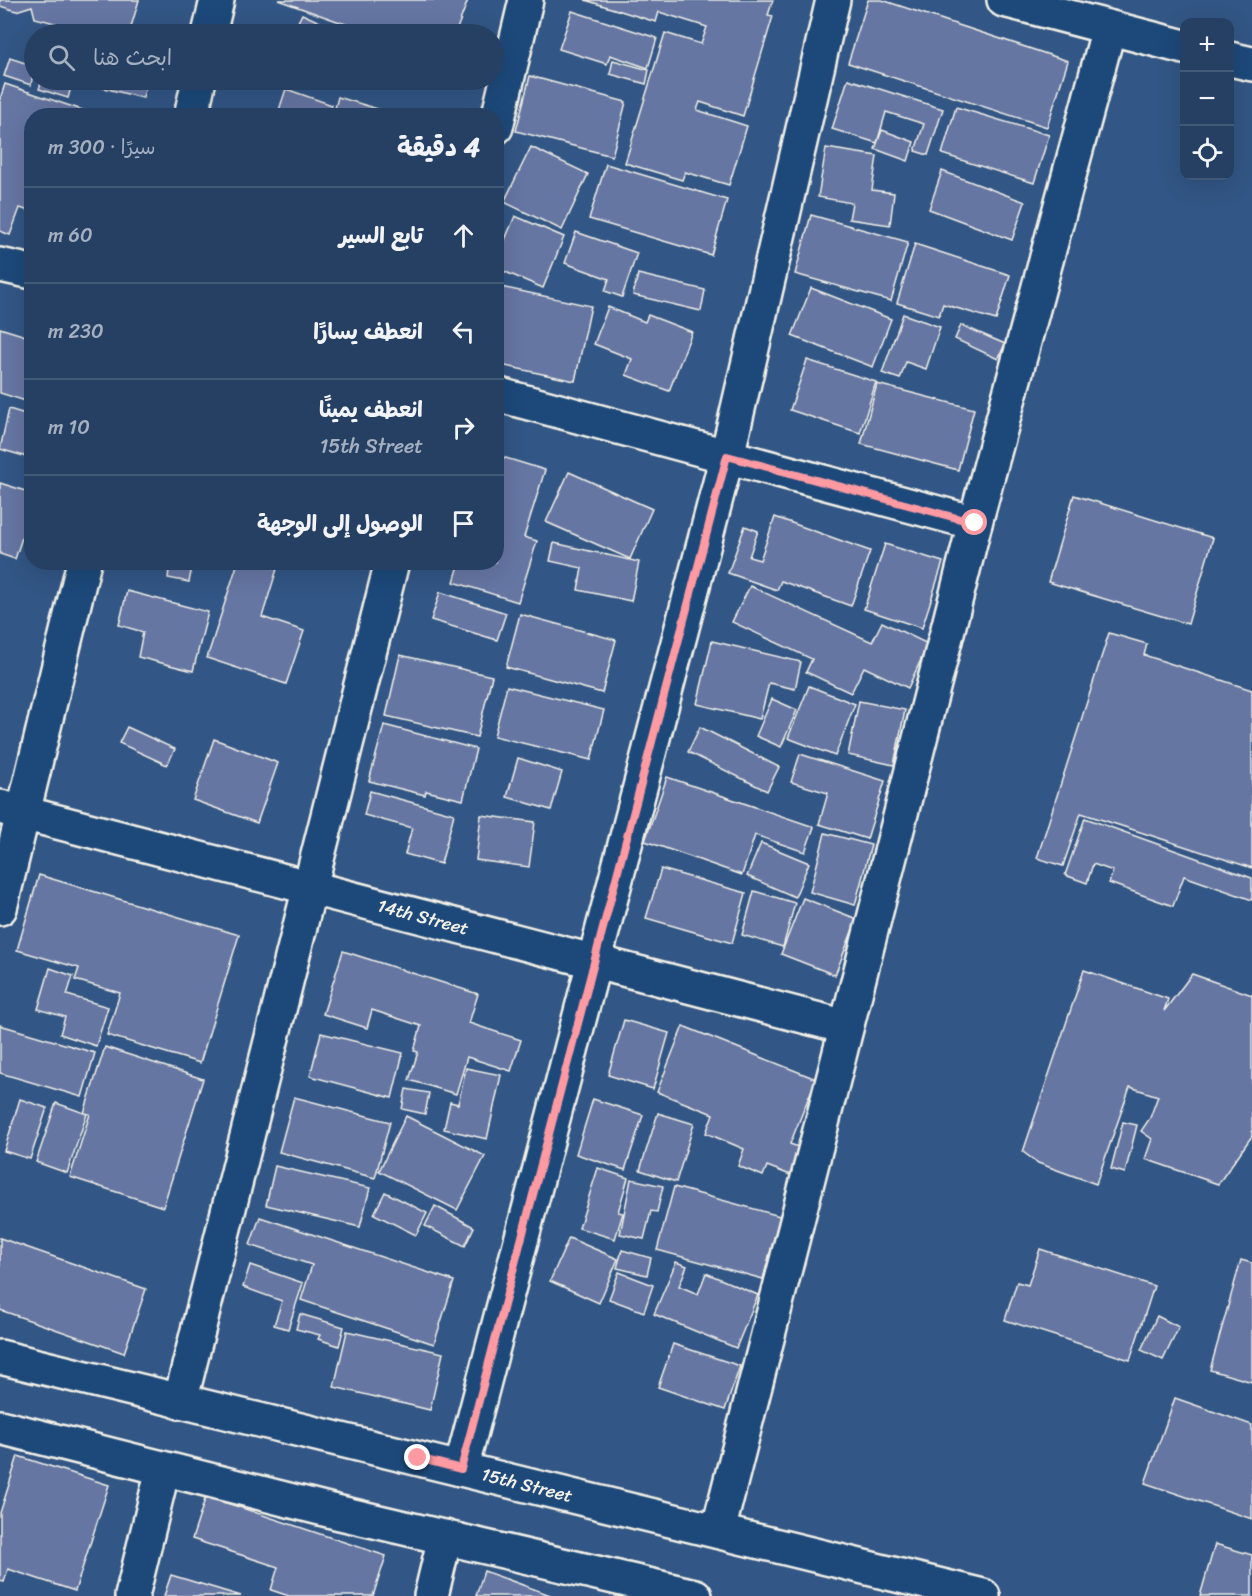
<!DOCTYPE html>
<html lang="ar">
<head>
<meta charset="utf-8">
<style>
	body { margin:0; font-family:Sriracha,"Playpen Sans Arabic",sans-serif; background:#2e476a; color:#f1f3f6; direction:rtl }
	.controls { position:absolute; right:18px; top:18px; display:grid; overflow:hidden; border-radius:12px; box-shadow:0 6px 24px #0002 }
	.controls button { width:54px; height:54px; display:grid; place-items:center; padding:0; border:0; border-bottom:2px solid #425978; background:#264064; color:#f1f3f6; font:30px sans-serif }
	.stop { position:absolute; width:18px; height:18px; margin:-14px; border:4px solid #ff9aa2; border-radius:50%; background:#fff }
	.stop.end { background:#ff9aa2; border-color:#fff; box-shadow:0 2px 6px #0008 }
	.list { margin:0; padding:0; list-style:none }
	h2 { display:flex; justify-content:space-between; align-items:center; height:78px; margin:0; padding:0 24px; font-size:26px }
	h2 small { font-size:20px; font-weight:400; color:#a4afbf }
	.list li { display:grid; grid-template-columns:39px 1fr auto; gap:18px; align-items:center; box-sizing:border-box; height:96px; padding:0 24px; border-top:2px solid #425978 }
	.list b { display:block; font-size:22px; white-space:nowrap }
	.list p { margin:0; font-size:20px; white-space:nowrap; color:#a4afbf }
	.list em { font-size:20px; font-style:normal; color:#a4afbf }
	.icon { flex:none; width:33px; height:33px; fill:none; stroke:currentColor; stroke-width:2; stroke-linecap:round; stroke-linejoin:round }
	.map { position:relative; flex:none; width:1252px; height:1596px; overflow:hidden; direction:ltr }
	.search { position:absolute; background:#264064; box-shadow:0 6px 24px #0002; left:24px; top:24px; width:480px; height:66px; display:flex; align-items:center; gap:15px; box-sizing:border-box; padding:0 21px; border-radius:33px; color:#a4afbf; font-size:22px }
	.panel { position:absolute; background:#264064; box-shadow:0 6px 24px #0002; left:24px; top:108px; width:480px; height:462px; border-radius:24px; direction:rtl }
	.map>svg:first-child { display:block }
	.building { fill:#6576a3; stroke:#f4f1e8; stroke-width:1.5 }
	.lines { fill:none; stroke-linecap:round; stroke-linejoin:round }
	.minor-casing { stroke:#f4f1e8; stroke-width:38 }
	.minor { stroke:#1f4a7a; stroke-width:33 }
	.route { stroke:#ff9aa2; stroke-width:8 }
	.labels { text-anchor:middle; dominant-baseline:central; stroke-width:4.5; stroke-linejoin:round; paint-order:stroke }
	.street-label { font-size:18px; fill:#f4f1e8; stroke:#1f4a7a }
</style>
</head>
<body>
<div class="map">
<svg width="1252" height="1596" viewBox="0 0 1252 1596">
	<rect width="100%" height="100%" fill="#325685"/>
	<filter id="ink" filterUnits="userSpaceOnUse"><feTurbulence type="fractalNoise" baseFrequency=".0167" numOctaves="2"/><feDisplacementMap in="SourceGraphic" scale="12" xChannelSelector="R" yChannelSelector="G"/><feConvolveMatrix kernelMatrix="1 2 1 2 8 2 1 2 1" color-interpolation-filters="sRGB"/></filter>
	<g filter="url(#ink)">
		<g class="building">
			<path d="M0,0H139L129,34H97L35,18L32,6L16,11L0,6Z"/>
			<path d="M278,0H468L455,34H363L365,31Z"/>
			<path d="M585,0H773L768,15L773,16L743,116L700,102L697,110L747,126L729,185L685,172L682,180L625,163L665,33L701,44L707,27L659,12L656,22Z"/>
			<path d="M868,0H882L1068,61L1047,127L848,63Z"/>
			<path d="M572,11L657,38L648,68L610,55L607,64L559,49Z"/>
			<path d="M302,14L331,27L327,34H292Z"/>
			<path d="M254,26L277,32L276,34H252Z"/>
			<path d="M10,58L34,66L31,85L4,76Z"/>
			<path d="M613,60L649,70L646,84L610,74Z"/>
			<path d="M530,76L626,102L612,156L516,131Z"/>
			<path d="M848,79L943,109L928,155L915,151L924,124L886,112L877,143L832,129Z"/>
			<path d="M42,80H73L68,98L39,89Z"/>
			<path d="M90,80H147L143,98L88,84Z"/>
			<path d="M396,80H427L424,88Z"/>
			<path d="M5,84L100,116H32V212L20,208L10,235L0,231V99Z"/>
			<path d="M286,89L332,105L329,116H277Z"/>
			<path d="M338,97L401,116H333Z"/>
			<path d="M956,107L1049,135L1034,183L942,154Z"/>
			<path d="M882,130L914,142L908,161L875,149Z"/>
			<path d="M531,147L588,174L562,230L504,202Z"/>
			<path d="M826,148L877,156L872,190L894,193L890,225L849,219L852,203L818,197Z"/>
			<path d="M606,164L727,200L711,255L589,219Z"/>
			<path d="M942,171L1025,202L1012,240L929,209Z"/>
			<path d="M811,215L908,242L891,301L795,274Z"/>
			<path d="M515,216L564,237L543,288L496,268V261Z"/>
			<path d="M576,232L637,253L622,297L605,291L609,279L565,263Z"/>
			<path d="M915,244L1010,275L996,320L943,304L939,316L897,303Z"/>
			<path d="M638,274L705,290L701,311L633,295Z"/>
			<path d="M496,286L591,306L575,381L496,364Z"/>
			<path d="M811,288L891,319L873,367L792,336Z"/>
			<path d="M608,307L645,322L648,315L692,332L669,391L626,375L632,359L594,344Z"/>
			<path d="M903,314L940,327L926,369L906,362L900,379L882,373Z"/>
			<path d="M961,325L1005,344L998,359L955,339Z"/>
			<path d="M0,328L32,338V403L0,393Z"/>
			<path d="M807,360L876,382L860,433L790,410Z"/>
			<path d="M877,384L974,409L958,470L861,444Z"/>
			<path d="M9,409L32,416V446L27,457L0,449Z"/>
			<path d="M496,455L545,470L524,537L537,541L518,602L454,582L460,562H496Z"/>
			<path d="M569,472L652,509L630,559L546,522Z"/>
			<path d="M0,483L32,493V507L15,559L0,554Z"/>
			<path d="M1074,495L1213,538L1188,624L1048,582Z"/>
			<path d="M775,517L870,551L851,606L781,581L777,590L728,573L745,526L758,531L749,557L760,560Z"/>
			<path d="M554,543L639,562L631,601L578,590L582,568L550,561Z"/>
			<path d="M885,544L943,562L922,628L864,609Z"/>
			<path d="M170,562H193L189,582L168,578Z"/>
			<path d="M238,562H258L277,569L262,617L304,631L286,684L207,658Z"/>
			<path d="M750,586L872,642L882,622L928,644L908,688L864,667L851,693L806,672L812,659L732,622Z"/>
			<path d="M127,591L208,612L193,671L138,657L143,632L119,625Z"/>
			<path d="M440,592L506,613L497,640L431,620Z"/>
			<path d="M520,614L616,640L602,693L506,667Z"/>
			<path d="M1109,633L1147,644L1144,655L1252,690V868L1081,813L1063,866L1037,858Z"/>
			<path d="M712,641L801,662L795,689L769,683L760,719L697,704Z"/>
			<path d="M400,655L492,676L477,737L386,716Z"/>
			<path d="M507,686L604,710L591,760L494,736Z"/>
			<path d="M809,686L855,704L835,756L788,738Z"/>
			<path d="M772,699L797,710L781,747L756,736Z"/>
			<path d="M859,701L905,710L894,765L848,755Z"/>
			<path d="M384,725L476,749L463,800L426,791L425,795L369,781Z"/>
			<path d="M127,727L175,749L167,765L119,743Z"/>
			<path d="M700,727L779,767L767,791L688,752Z"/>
			<path d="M214,739L278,763L257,823L193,800Z"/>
			<path d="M800,754L885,781L867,839L819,824L828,793L791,782Z"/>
			<path d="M518,758L562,772L551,810L507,797Z"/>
			<path d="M667,777L814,827L805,852L755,835L742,875L645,841Z"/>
			<path d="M370,791L454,814L441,864L405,854L412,828L364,815Z"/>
			<path d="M481,815L535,822L529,867L476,860Z"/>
			<path d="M1085,818L1252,878V900L1184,876L1173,906L1109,883L1113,871L1093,864L1087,883L1065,875Z"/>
			<path d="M825,833L871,845L855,905L810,892Z"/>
			<path d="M761,843L809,863L795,897L747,876Z"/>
			<path d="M661,869L746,893L732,943L646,918Z"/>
			<path d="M39,875L239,935L200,1063L107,1035L120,993L75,980L79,968L17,950Z"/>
			<path d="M754,891L795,903L783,947L742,935Z"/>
			<path d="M803,898L857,919L835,975L781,954Z"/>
			<path d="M343,951L478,994L469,1023L521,1040L511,1071L467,1057L456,1094L409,1080L418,1052L414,1051L421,1026L372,1010L367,1028L323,1014Z"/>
			<path d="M50,968L73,976L67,995L108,1007L96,1046L60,1034L65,1017L38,1009Z"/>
			<path d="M1084,970L1168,999L1164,1011L1192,974L1252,995V1136L1218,1184L1145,1159L1152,1139L1141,1131L1150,1118L1158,1096L1130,1087L1096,1184L1038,1163L1023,1152Z"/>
			<path d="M624,1020L669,1033L653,1089L608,1075Z"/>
			<path d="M0,1025L95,1053L82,1097L0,1073Z"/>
			<path d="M683,1026L816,1079L790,1144L804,1149L793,1176L767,1166L763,1176L738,1166L744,1149L706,1133L713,1114L657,1092Z"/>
			<path d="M321,1033L403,1053L392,1098L310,1076Z"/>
			<path d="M105,1047L203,1079L163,1207L70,1177L90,1114L84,1113Z"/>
			<path d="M466,1068L501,1075L487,1139L444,1129L450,1102L458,1104Z"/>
			<path d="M406,1089L429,1093L425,1114L402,1109Z"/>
			<path d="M294,1097L390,1122L375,1178L279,1152Z"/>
			<path d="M20,1099L47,1108L30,1159L4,1151Z"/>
			<path d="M593,1099L643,1115L625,1170L576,1154Z"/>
			<path d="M56,1103L87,1114L67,1173L36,1162Z"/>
			<path d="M658,1113L694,1124L676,1182L640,1170Z"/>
			<path d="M406,1116L485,1156L457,1210L379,1171Z"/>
			<path d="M1123,1122L1137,1125L1125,1173L1111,1169Z"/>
			<path d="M275,1166L370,1188L360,1227L266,1205Z"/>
			<path d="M598,1168L628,1178L618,1212L623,1213L615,1239L579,1228Z"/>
			<path d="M631,1179L663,1186L657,1212L651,1211L644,1239L620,1234Z"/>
			<path d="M674,1187L780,1216L763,1279L657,1250Z"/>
			<path d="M385,1192L427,1213L416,1235L374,1214Z"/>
			<path d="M435,1206L474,1227L465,1246L425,1226Z"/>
			<path d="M260,1217L454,1281L434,1344L301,1300L312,1265L250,1245Z"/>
			<path d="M0,1238L146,1289L124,1353L0,1310Z"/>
			<path d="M569,1238L618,1259L599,1303L550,1281Z"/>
			<path d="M1040,1249L1154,1286L1130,1360L1005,1320L1017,1282L1028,1285Z"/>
			<path d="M622,1250L651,1258L647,1275L617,1268Z"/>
			<path d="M1241,1260L1252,1263V1382L1210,1370Z"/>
			<path d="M676,1262L687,1266L679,1286L698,1294L706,1273L758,1295L736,1348L654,1314Z"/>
			<path d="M250,1265L303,1283L288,1329L274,1325L282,1301L243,1287Z"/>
			<path d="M619,1272L653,1285L644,1312L609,1299Z"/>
			<path d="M300,1314L344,1327L339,1346L318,1339L320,1335L296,1329Z"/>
			<path d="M1157,1316L1179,1327L1163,1360L1141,1350Z"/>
			<path d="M347,1331L443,1353L430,1410L334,1387Z"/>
			<path d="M673,1344L740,1366L725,1410L658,1387Z"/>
			<path d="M1175,1398L1252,1425V1519L1145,1483Z"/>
			<path d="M18,1456L109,1485L75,1591L8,1569L4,1582L0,1581V1513Z"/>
			<path d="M206,1496L386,1556L373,1596H289L271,1590L278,1567L192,1539Z"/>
			<path d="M1215,1544L1252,1555V1596H1200Z"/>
			<path d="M484,1571L553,1596H476Z"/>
			<path d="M171,1575L241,1596H164Z"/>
		</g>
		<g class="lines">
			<defs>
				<g id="minor">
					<path d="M1004,0L1184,47"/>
					<path d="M209,34L217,0"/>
					<path d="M1230,59L1252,64"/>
					<path d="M191,116L199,80"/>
					<path d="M496,127L526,0"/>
					<path d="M0,265L32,272"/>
					<path d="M496,394L975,523"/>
					<path d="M0,807L846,1027"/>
					<path d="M0,908L84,562"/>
					<path d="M0,1357L983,1596"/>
					<path d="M180,1402L392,562"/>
					<path d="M0,1427L336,1512L695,1596"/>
					<path d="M461,1469L727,456L833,0"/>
					<path d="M718,1531L975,523L1109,28"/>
					<path d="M132,1596L163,1469"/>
					<path d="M431,1596L445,1537"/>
				</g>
			</defs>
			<use href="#minor" class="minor-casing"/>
			<use href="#minor" class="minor"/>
		</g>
	</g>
	<g class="lines" filter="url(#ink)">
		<path class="route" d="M418,1458L461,1469L727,456L975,523"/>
	</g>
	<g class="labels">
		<g class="street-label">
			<text transform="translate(423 917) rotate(15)">14th Street</text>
			<text transform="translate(527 1485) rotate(14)">15th Street</text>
		</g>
	</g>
</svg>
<div class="controls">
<button>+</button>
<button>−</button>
<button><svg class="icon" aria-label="locate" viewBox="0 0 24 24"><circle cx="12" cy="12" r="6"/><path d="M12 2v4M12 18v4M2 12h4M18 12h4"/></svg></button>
</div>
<div class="stop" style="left:975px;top:523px"></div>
<div class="stop end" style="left:418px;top:1458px"></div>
<div class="search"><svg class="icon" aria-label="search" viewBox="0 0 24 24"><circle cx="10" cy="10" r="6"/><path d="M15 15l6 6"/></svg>ابحث هنا</div>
<section class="panel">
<h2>4 دقيقة<small>سيرًا · 300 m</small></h2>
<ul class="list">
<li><svg class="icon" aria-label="ahead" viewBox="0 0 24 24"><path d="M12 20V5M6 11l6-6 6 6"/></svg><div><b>تابع السير</b></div><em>60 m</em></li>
<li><svg class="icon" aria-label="left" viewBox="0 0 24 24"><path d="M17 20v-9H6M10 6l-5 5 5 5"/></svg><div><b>انعطف يسارًا</b></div><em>230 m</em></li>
<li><svg class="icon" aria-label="right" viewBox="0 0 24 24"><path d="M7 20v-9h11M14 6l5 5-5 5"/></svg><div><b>انعطف يمينًا</b><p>15th Street</p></div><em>10 m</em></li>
<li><svg class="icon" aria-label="arrive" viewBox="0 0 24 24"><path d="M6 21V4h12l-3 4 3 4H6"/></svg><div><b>الوصول إلى الوجهة</b></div></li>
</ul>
</section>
</div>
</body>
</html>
